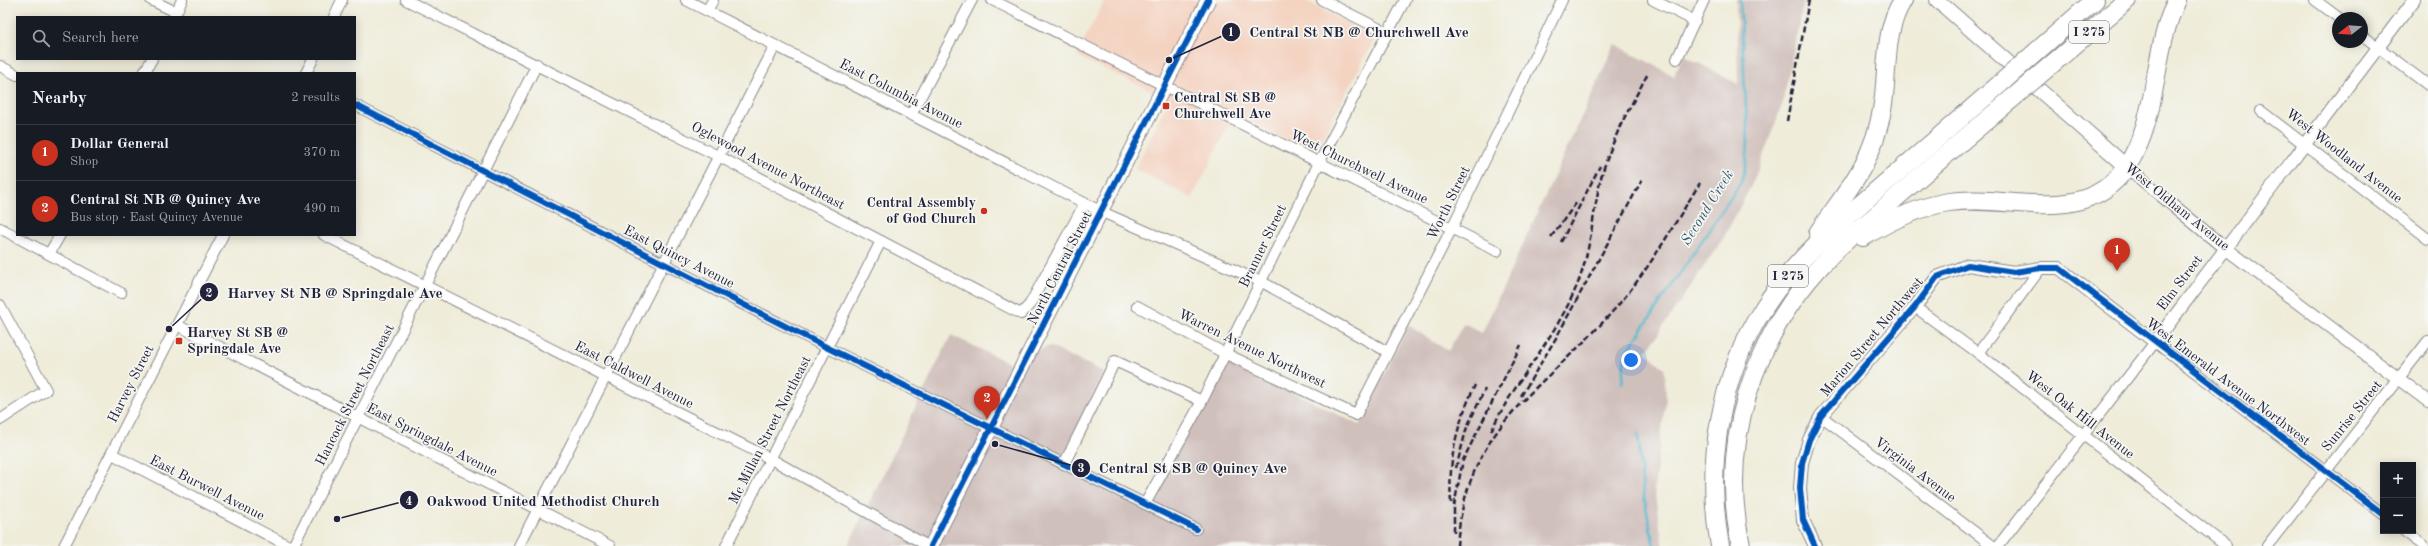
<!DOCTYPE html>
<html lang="en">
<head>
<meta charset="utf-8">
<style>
	body { margin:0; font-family:"Old Standard TT",serif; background:#242831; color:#f1f3f6 }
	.controls { position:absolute; right:12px; bottom:12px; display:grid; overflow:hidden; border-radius:0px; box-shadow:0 2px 10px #0003 }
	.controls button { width:36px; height:36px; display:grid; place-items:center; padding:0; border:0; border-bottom:1px solid #363941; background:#171b24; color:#f1f3f6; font:20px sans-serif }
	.compass { position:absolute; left:2332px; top:12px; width:36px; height:36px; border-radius:50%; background:#171b24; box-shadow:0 2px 10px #0003; rotate:253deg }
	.you { position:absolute; left:1631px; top:360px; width:14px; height:14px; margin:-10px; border:3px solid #fff; border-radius:50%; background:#1a73e8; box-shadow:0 0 0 6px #1a73e833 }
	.badge { display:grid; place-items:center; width:26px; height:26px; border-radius:50%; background:#c8321e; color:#fff; font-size:13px; font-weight:700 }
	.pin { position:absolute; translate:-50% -33px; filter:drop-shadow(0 1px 2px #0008) }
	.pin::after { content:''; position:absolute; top:21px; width:14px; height:12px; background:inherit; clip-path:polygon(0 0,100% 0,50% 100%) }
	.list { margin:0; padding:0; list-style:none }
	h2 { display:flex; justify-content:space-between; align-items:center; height:52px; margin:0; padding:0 16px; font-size:17px }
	h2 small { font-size:13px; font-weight:400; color:#9ea1a6 }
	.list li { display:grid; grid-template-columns:26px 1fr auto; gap:12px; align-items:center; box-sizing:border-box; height:56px; padding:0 16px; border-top:1px solid #363941 }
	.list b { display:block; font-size:15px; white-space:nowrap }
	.list p { margin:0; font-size:13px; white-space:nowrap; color:#9ea1a6 }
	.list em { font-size:13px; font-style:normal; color:#9ea1a6 }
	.icon { flex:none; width:22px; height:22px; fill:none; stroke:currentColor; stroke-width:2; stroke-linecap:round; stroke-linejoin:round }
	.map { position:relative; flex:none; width:2428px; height:546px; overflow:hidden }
	.search { position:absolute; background:#171b24; box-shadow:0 2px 10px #0003; left:16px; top:16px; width:340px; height:44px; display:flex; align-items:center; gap:10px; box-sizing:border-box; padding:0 14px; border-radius:0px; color:#9ea1a6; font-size:15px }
	.panel { position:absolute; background:#171b24; box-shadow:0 2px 10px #0003; left:16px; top:72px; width:340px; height:164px; border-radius:0px }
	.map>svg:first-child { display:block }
	.built { fill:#f4d3c1 }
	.industrial { fill:#d0c0bc }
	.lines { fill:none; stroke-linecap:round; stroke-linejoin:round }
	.stream { stroke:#4fb8cc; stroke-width:2.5 }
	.minor-casing { stroke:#88878a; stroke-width:12 }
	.tertiary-casing { stroke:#88878a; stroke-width:14 }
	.secondary-casing { stroke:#88878a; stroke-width:16 }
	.motorway-casing { stroke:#88878a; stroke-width:20 }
	.minor { stroke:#fff; stroke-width:10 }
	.tertiary { stroke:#fff; stroke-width:12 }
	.secondary { stroke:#fff; stroke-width:14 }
	.motorway { stroke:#fff; stroke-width:18 }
	.rail { stroke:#22223b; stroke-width:2.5; stroke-dasharray:6 3; stroke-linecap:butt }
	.motorway-bridge-casing { stroke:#88878a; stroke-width:20; stroke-linecap:butt }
	.motorway-bridge { stroke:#fff; stroke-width:18 }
	.cycleway-casing { stroke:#f6f6f2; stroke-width:8 }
	.cycleway { stroke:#0057b8; stroke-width:6 }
	.poi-dot { fill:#c8321e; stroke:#f6f6f2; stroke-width:1.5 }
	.labels { text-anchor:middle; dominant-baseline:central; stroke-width:3.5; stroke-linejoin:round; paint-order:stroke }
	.shield { fill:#f6f6f2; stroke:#626272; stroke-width:1 }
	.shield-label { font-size:13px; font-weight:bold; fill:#22223b }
	.street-label { font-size:14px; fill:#22223b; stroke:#f6f6f2 }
	.poi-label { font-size:14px; font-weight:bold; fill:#22223b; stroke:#f6f6f2; text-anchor:start }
	.water-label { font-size:15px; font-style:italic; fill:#32566e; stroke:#f6f6f2 }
	.leader { fill:none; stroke:#22223b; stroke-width:1.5 }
	.callout-dot { fill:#22223b; stroke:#f6f6f2; stroke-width:1.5 }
	.mark-label { font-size:12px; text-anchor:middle; font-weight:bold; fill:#fff }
	.callout-label { font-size:15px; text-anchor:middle; font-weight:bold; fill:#22223b; stroke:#f6f6f2; stroke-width:3.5; stroke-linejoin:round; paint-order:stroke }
</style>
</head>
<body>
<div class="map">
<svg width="2428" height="546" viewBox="0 0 2428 546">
	<rect width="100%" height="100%" fill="#f6f6f2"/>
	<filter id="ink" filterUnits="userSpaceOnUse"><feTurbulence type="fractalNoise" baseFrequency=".025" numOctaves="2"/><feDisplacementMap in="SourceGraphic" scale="8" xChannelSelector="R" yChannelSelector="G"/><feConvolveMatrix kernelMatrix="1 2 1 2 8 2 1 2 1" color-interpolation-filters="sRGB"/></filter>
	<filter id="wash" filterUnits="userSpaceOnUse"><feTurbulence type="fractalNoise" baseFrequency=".012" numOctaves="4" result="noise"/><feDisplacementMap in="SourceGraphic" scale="16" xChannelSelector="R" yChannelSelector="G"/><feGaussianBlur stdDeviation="0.9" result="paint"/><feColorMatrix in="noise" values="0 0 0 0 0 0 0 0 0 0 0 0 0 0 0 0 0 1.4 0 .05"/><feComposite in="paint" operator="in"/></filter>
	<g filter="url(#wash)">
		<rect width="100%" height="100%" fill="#efecd9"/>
		<path class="built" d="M1105,0H1304L1370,35L1374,40L1315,151L1309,152L1235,113L1192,198L1135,169L1169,99L1076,56Z"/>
		<path class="industrial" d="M1736,0H1804L1782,105L1754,180L1724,237L1646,352L1664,368L1666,397L1654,489L1663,546H848L951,335L1009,363L1049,346L1104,372L1059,466L1146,508L1225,358L1359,425L1408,325L1448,351L1464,323L1482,333L1615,44L1674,76L1683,55L1738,84Z"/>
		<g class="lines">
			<g class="stream">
				<path d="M1622,383L1625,355L1740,184L1746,165L1748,143L1740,0"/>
				<path d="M1638,434L1643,492L1654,546"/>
			</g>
		</g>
	</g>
	<g filter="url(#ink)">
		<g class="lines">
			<defs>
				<g id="minor">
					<path d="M151,0L176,12"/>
					<path d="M406,0L720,157L1021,314L1030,304L1085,203"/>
					<path d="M686,0L1102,212L1262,282L1388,352"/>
					<path d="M992,0L1497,251"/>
					<path d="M1322,0L1388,33"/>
					<path d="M1653,0L1695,21"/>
					<path d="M2315,0L2339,18"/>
					<path d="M707,11L713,0"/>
					<path d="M174,17L182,0"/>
					<path d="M334,17L342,0"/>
					<path d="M2362,35L2428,85"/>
					<path d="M1677,59L1704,0"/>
					<path d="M0,66L17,75"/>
					<path d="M144,73L152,59"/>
					<path d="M306,73L313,59"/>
					<path d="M355,105L828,348L1196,529"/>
					<path d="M2261,111L2428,239"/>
					<path d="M911,115L972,0"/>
					<path d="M0,228L121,293"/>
					<path d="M324,235L771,459L928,546"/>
					<path d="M49,254L60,235"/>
					<path d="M0,305L46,390L0,420"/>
					<path d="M1137,306L1224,353L1356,415L1452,228L1562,0"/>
					<path d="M1915,307L1978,353L2226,546"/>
					<path d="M177,325L610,546"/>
					<path d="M1978,353L2041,268"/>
					<path d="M1821,416L1993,546"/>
					<path d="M112,454L289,546"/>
					<path d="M1064,464L1115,361L1202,401"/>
					<path d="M1145,504L1202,401L1319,163L1405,0"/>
					<path d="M2404,531L2424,546"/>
					<path d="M64,546L223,235"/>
					<path d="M293,546L537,64"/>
					<path d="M519,546L775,46"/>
					<path d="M726,546L881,241"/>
					<path d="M1998,546L2155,342L2383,514"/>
					<path d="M2267,546L2428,341"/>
				</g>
				<g id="tertiary">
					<path d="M2127,167L2216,241L2428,401"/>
					<path d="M1815,546L1803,520L1800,488L1802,463L1809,440L1821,416L1915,307L1937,277L1968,265L2014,272L2041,268H2059L2155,342L2414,0"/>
				</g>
				<g id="secondary">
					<path d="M1937,0L2127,167"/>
					<path d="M931,546L1208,0"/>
				</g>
				<g id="motorway">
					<path d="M2036,52L2095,0"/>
					<path d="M2051,65L2127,0"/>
					<path d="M1818,233C1847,190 1873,163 1882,110C1889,73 1882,33 1903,0"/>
					<path d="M1863,237C1889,221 1918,207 1949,202C2009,193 2085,229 2127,166C2160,116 2151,53 2177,0"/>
					<path d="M1720,546C1705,464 1719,377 1765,306C1796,258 1840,222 1883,185C1923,151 1962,117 2001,83"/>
					<path d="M1741,546C1718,442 1754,335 1827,259C1843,241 1863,227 1881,211C1925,172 1970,134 2015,96"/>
				</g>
			</defs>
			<use href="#minor" class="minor-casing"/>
			<use href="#tertiary" class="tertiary-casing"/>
			<use href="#secondary" class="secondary-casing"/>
			<use href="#motorway" class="motorway-casing"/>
			<use href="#minor" class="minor"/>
			<use href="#tertiary" class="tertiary"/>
			<use href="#secondary" class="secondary"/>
			<use href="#motorway" class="motorway"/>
			<g class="rail">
				<path d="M1787,121L1809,0"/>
				<path d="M1619,128L1647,75"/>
				<path d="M1551,237L1577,202"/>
				<path d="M1561,242L1600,166"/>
				<path d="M1521,396L1556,338L1642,180"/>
				<path d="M1491,431C1514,382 1553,341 1575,290C1591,255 1592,215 1601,178C1606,159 1614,141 1621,124"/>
				<path d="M1456,468L1467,427L1485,389"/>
				<path d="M1451,503C1448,459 1457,424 1475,385"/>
				<path d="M1454,506L1463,460L1521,345"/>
				<path d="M1454,532V502"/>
				<path d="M1457,546C1467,419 1548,389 1619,304C1651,267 1674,224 1700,183"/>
			</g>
			<defs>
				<g id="motorway-bridge">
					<path d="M2001,83L2036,52"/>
					<path d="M2015,96L2051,65"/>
				</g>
			</defs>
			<use href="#motorway-bridge" class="motorway-bridge-casing"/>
			<use href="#motorway-bridge" class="motorway-bridge"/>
			<defs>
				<g id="cycleway">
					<path d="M355,105L828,348L1196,529"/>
					<path d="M931,546L1208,0"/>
					<path d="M1815,546L1803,520L1800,488L1802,463L1809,440L1821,416L1915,307L1937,277L1968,265L2014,272L2041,268H2059L2383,514"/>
				</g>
			</defs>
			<use href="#cycleway" class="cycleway-casing"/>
			<use href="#cycleway" class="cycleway"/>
		</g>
	</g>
	<g class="poi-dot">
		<rect x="1162" y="102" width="8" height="8" rx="2"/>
		<circle cx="984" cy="211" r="4"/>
		<rect x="175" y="337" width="8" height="8" rx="2"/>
	</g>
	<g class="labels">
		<g class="shield">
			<rect x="2069" y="21" width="40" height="22" rx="3"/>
			<rect x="1768" y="265" width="40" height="22" rx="3"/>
		</g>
		<g class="shield-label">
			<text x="2089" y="32">I 275</text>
			<text x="1788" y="276">I 275</text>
		</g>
		<g class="street-label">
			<text transform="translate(901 94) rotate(27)">East Columbia Avenue</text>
			<text transform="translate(2344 156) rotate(38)">West Woodland Avenue</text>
			<text transform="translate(768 166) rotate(28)">Oglewood Avenue Northeast</text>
			<text transform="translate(1359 167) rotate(26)">West Churchwell Avenue</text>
			<text transform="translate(1449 203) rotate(-64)">Worth Street</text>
			<text transform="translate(2177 207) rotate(39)">West Oldham Avenue</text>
			<text transform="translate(1263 246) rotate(-64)">Branner Street</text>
			<text transform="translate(679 257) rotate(27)">East Quincy Avenue</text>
			<text transform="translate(1060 268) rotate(-63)">North Central Street</text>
			<text transform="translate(2180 283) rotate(-53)">Elm Street</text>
			<text transform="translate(1872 337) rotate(-50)">Marion Street Northwest</text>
			<text transform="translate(1252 349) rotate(26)">Warren Avenue Northwest</text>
			<text transform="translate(634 375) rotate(27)">East Caldwell Avenue</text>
			<text transform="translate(2228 382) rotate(37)">West Emerald Avenue Northwest</text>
			<text transform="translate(131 384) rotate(-63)">Harvey Street</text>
			<text transform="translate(355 395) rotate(-63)">Hancock Street Northeast</text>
			<text transform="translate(2080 415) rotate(38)">West Oak Hill Avenue</text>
			<text transform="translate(2352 416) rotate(-51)">Sunrise Street</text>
			<text transform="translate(770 430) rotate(-63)">Mc Millan Street Northeast</text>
			<text transform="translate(432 440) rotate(27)">East Springdale Avenue</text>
			<text transform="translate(1915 470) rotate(37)">Virginia Avenue</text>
			<text transform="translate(207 488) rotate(27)">East Burwell Avenue</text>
		</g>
		<g class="poi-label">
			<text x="1174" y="98">Central St SB @<tspan x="1174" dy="16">Churchwell Ave</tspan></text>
			<text x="976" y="203" text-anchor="end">Central Assembly<tspan x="976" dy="16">of God Church</tspan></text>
			<text x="187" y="333">Harvey St SB @<tspan x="187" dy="16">Springdale Ave</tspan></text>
		</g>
		<g class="water-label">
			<text transform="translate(1708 208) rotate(-58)">Second Creek</text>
		</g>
	</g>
	<path class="leader" d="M1169 60L1231 32M169 329L209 292M995 444L1081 468M337 519L409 500"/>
	<g class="callout-dot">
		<circle cx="1169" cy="60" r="4"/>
		<circle cx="169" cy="329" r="4"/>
		<circle cx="995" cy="444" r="4"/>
		<circle cx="337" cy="519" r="4"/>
		<circle cx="1231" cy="32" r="10"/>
		<circle cx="209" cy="292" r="10"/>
		<circle cx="1081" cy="468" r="10"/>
		<circle cx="409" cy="500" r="10"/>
	</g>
	<g class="mark-label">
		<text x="1231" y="36">1</text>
		<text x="209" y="297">2</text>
		<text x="1081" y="472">3</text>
		<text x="409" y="505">4</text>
	</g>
	<g class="callout-label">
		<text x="1359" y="37">Central St NB @ Churchwell Ave</text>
		<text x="335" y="298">Harvey St NB @ Springdale Ave</text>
		<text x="1193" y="473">Central St SB @ Quincy Ave</text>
		<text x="543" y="506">Oakwood United Methodist Church</text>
	</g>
</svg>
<div class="controls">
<button>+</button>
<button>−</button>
</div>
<svg class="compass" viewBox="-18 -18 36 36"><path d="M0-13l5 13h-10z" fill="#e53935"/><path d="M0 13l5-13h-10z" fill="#9ea1a6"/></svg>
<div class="you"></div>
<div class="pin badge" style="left:2117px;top:271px">1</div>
<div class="pin badge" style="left:987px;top:419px">2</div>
<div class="search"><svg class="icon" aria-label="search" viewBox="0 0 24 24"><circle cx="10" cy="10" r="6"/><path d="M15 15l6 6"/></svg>Search here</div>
<section class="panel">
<h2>Nearby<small>2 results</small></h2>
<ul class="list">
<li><span class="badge">1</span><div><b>Dollar General</b><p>Shop</p></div><em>370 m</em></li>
<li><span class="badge">2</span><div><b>Central St NB @ Quincy Ave</b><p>Bus stop · East Quincy Avenue</p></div><em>490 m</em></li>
</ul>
</section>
</div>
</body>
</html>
